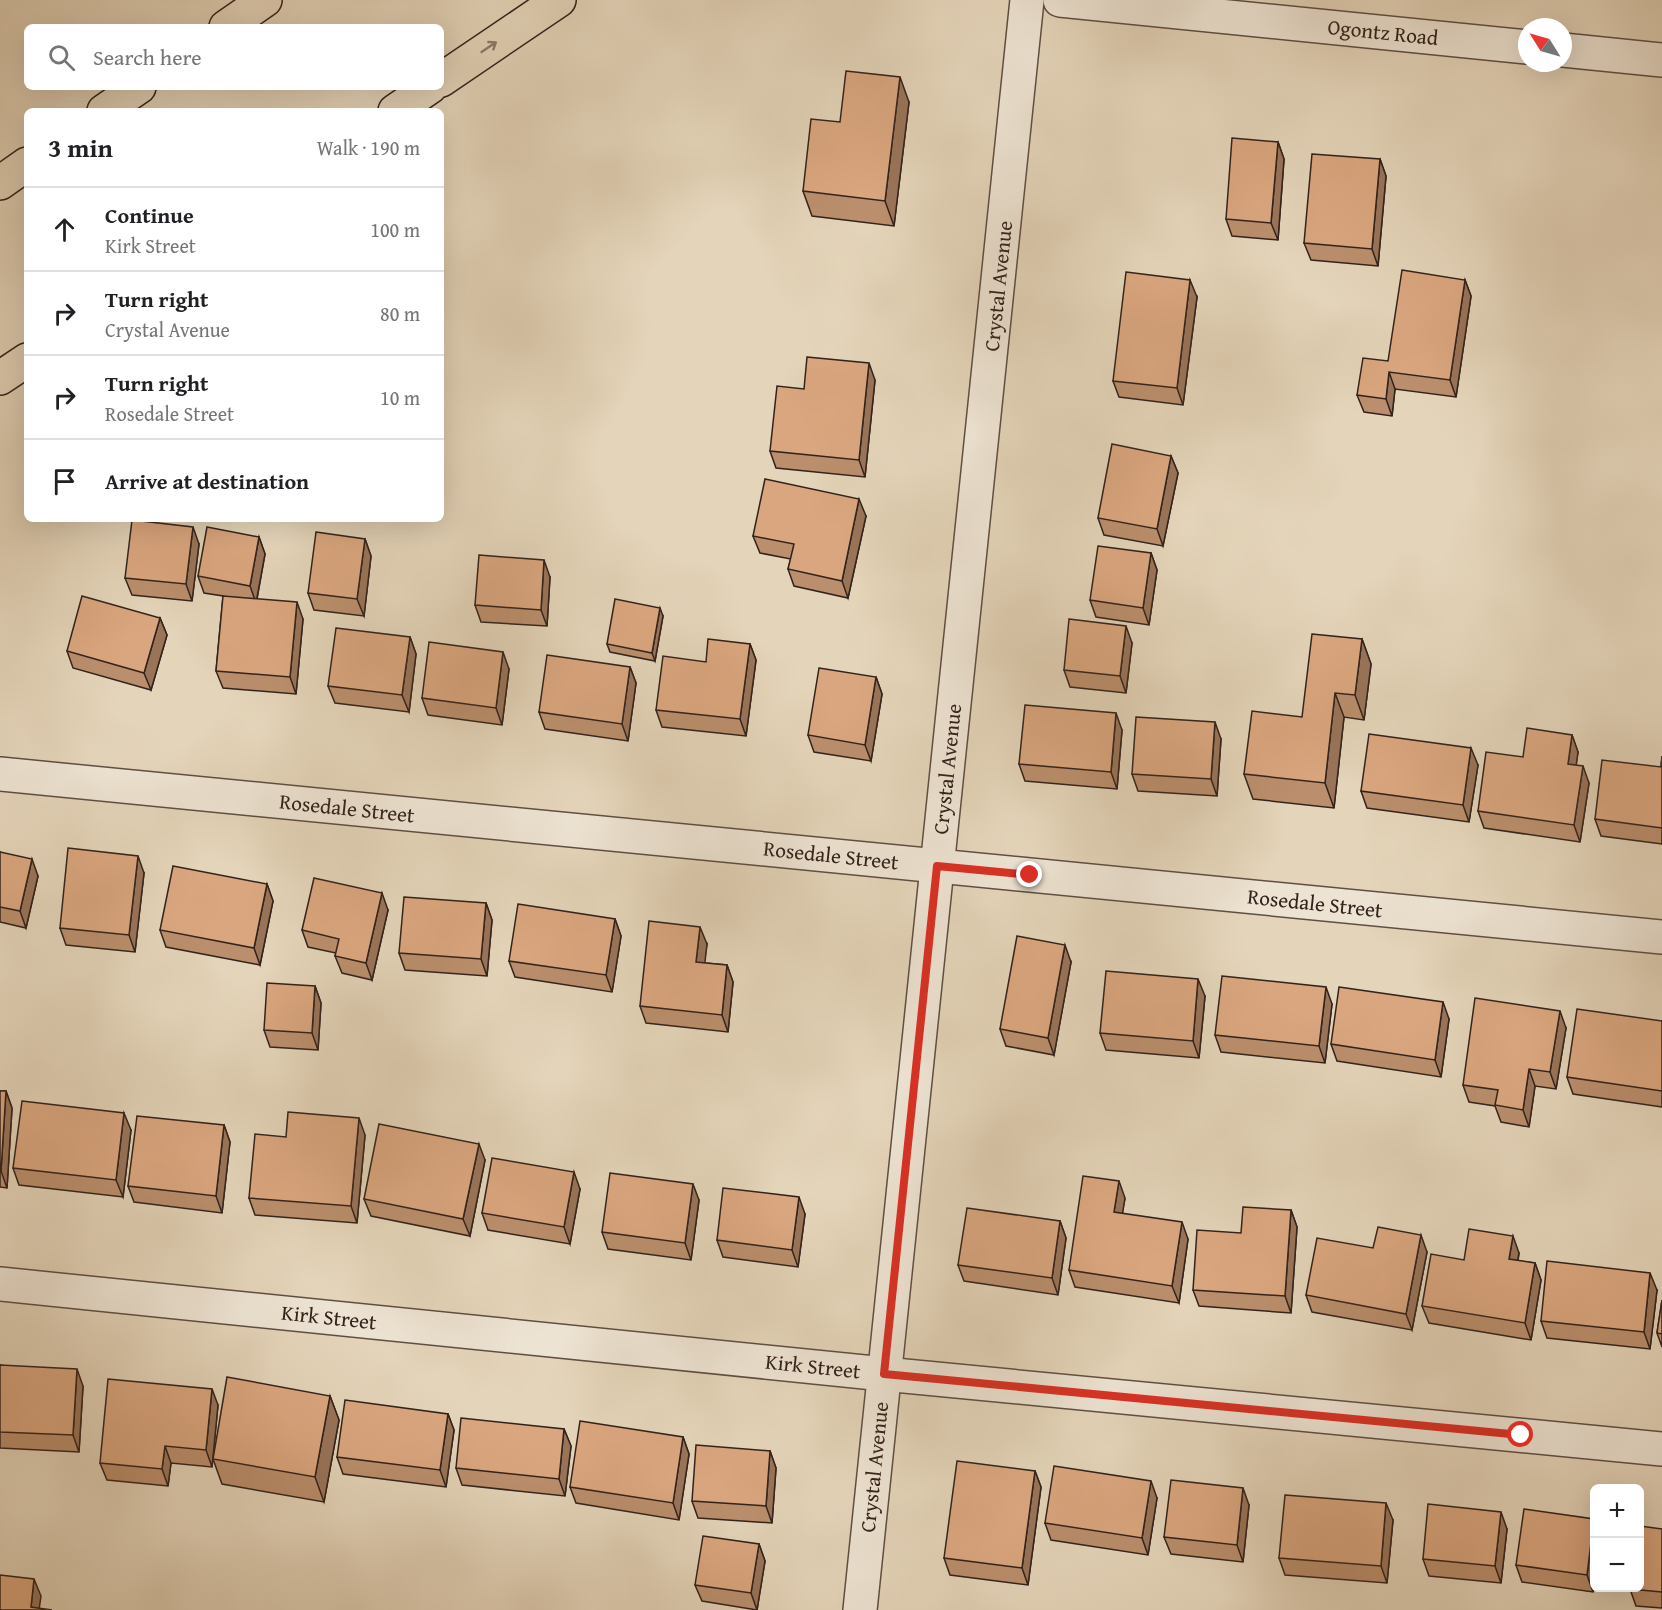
<!DOCTYPE html>
<html lang="en">
<head>
<meta charset="utf-8">
<style>
	body { margin:0; font-family:"Gentium Book Plus",serif; background:#f2f2f2; color:#202124 }
	.controls { position:absolute; right:18px; bottom:18px; display:grid; overflow:hidden; border-radius:9px; box-shadow:0 6px 24px #0002 }
	.controls button { width:54px; height:54px; display:grid; place-items:center; padding:0; border:0; border-bottom:2px solid #e0e0e0; background:#fff; color:#202124; font:30px sans-serif }
	.compass { position:absolute; left:1518px; top:18px; width:54px; height:54px; border-radius:50%; background:#fff; box-shadow:0 6px 24px #0002; rotate:307deg }
	.stop { position:absolute; width:18px; height:18px; margin:-14px; border:4px solid #d93025; border-radius:50%; background:#fff }
	.stop.end { background:#d93025; border-color:#fff; box-shadow:0 2px 6px #0008 }
	.list { margin:0; padding:0; list-style:none }
	h2 { display:flex; justify-content:space-between; align-items:center; height:78px; margin:0; padding:0 24px; font-size:26px }
	h2 small { font-size:20px; font-weight:400; color:#757577 }
	.list li { display:grid; grid-template-columns:39px 1fr auto; gap:18px; align-items:center; box-sizing:border-box; height:84px; padding:0 24px; border-top:2px solid #e0e0e0 }
	.list b { display:block; font-size:22px; white-space:nowrap }
	.list p { margin:0; font-size:20px; white-space:nowrap; color:#757577 }
	.list em { font-size:20px; font-style:normal; color:#757577 }
	.icon { flex:none; width:33px; height:33px; fill:none; stroke:currentColor; stroke-width:2; stroke-linecap:round; stroke-linejoin:round }
	.map { position:relative; flex:none; width:1662px; height:1610px; overflow:hidden }
	.search { position:absolute; background:#fff; box-shadow:0 6px 24px #0002; left:24px; top:24px; width:420px; height:66px; display:flex; align-items:center; gap:15px; box-sizing:border-box; padding:0 21px; border-radius:9px; color:#757577; font-size:22px }
	.panel { position:absolute; background:#fff; box-shadow:0 6px 24px #0002; left:24px; top:108px; width:420px; height:414px; border-radius:9px }
	.map>svg:first-child { display:block }
	.lines { fill:none; stroke-linecap:round; stroke-linejoin:round }
	.minor-casing { stroke:#5f4e43; stroke-width:36 }
	.motorway-casing { stroke:#33221c; stroke-width:36 }
	.minor { stroke:#ede3d2; stroke-width:33 }
	.motorway { stroke:#e4d4b9; stroke-width:33 }
	.wall { fill:#bb8f6d; stroke:#33221c; stroke-width:1.5 }
	.shaded-wall { fill:#997459; stroke:#33221c; stroke-width:1.5 }
	.building { fill:#daa67f; stroke:#33221c; stroke-width:1.5 }
	.oneway { stroke:#8c7b6a }
	.route { stroke:#d93025; stroke-width:8 }
	.labels { text-anchor:middle; dominant-baseline:central; stroke-width:4.5; stroke-linejoin:round; paint-order:stroke }
	.street-label { font-size:21px; fill:#33221c; stroke:#ede3d2 }
</style>
</head>
<body>
<div class="map">
<svg width="1662" height="1610" viewBox="0 0 1662 1610">
	<rect width="100%" height="100%" fill="#e4d4b9"/>
	<filter id="stains"><feTurbulence type="fractalNoise" baseFrequency=".00333" numOctaves="4"/><feColorMatrix values="0 0 0 0 .2 0 0 0 0 .09 0 0 0 0 .02 0 0 0 .5 -.17"/></filter>
	<radialGradient id="worn" r=".72"><stop offset=".6" stop-color="#630" stop-opacity="0"/><stop offset="1" stop-color="#630" stop-opacity=".3"/></radialGradient>
	<g class="lines">
		<defs>
			<g id="minor">
				<path d="M1060,0L1527,47"/>
				<path d="M1563,50L1662,60"/>
				<path d="M0,774L1662,937"/>
				<path d="M0,1284L884,1374L1662,1449"/>
				<path d="M860,1610L1027,0"/>
			</g>
			<g id="motorway">
				<path d="M226,27L265,0"/>
				<path d="M441,80L559,0"/>
				<path d="M104,111L139,87"/>
				<path d="M395,111L430,87"/>
				<path d="M0,183L27,164"/>
				<path d="M0,378L27,360"/>
			</g>
		</defs>
		<use href="#minor" class="minor-casing"/>
		<use href="#motorway" class="motorway-casing"/>
		<use href="#minor" class="minor"/>
		<use href="#motorway" class="motorway"/>
	</g>
	<g class="wall">
		<path d="M909,102L894,226L812,216L803,191L840,122Z"/>
		<path d="M1278,142L1284,159L1278,240L1232,236L1226,219Z"/>
		<path d="M1380,159L1386,176L1378,266L1311,260L1304,243Z"/>
		<path d="M1465,280L1471,296L1456,397L1395,389L1392,416L1364,412L1357,395Z"/>
		<path d="M1197,297L1183,405L1119,397L1113,381Z"/>
		<path d="M875,380L865,477L776,468L770,451L804,389Z"/>
		<path d="M1171,456L1178,473L1163,546L1104,535L1098,518Z"/>
		<path d="M866,516L848,598L794,586L788,569L791,559L760,553L753,536Z"/>
		<path d="M259,537L265,554L257,599L303,619L296,694L223,688L216,671L223,596L204,593L198,576Z"/>
		<path d="M365,539L371,556L364,616L314,610L308,593Z"/>
		<path d="M199,544L192,601L132,595L125,578Z"/>
		<path d="M1151,553L1157,570L1149,625L1096,617L1090,600Z"/>
		<path d="M550,577L547,626L481,622L475,605Z"/>
		<path d="M663,616L655,661L610,652L607,644Z"/>
		<path d="M160,618L167,635L151,690L73,668L67,651Z"/>
		<path d="M410,637L416,654L409,712L335,703L328,686Z"/>
		<path d="M1362,639L1371,664L1364,720L1344,717L1334,808L1253,799L1244,774L1302,717Z"/>
		<path d="M1132,643L1126,693L1070,687L1064,670Z"/>
		<path d="M750,644L756,660L746,736L662,727L656,710L706,662Z"/>
		<path d="M630,667L636,683L628,741L545,729L539,712Z"/>
		<path d="M509,669L502,725L428,715L422,698Z"/>
		<path d="M876,677L882,694L871,761L814,752L808,735Z"/>
		<path d="M1122,730L1117,789L1025,781L1019,764Z"/>
		<path d="M1572,735L1578,752L1576,765L1589,783L1580,842L1484,828L1478,811L1523,757Z"/>
		<path d="M1221,739L1217,796L1138,791L1132,774Z"/>
		<path d="M1662,756V844L1601,836L1595,819L1661,767Z"/>
		<path d="M1478,765L1469,822L1367,808L1361,791Z"/>
		<path d="M0,852L38,876L26,928L0,922Z"/>
		<path d="M144,873L135,952L66,945L60,928Z"/>
		<path d="M267,884L273,901L260,965L166,947L160,930Z"/>
		<path d="M486,903L492,920L487,976L405,970L399,953Z"/>
		<path d="M388,910L372,980L342,973L335,956L336,953L308,947L302,930Z"/>
		<path d="M615,919L621,936L612,992L515,977L509,961Z"/>
		<path d="M707,944L704,963L727,965L733,982L728,1032L646,1023L640,1006Z"/>
		<path d="M1071,962L1054,1055L1006,1046L1000,1029Z"/>
		<path d="M315,986L321,1003L318,1050L270,1047L264,1030Z"/>
		<path d="M1205,996L1199,1058L1106,1050L1100,1033Z"/>
		<path d="M1332,1004L1325,1063L1221,1052L1215,1035Z"/>
		<path d="M1449,1019L1441,1077L1337,1061L1331,1044Z"/>
		<path d="M1662,1021V1107L1573,1094L1567,1077Z"/>
		<path d="M1566,1028L1556,1089L1535,1086L1529,1127L1501,1122L1495,1106L1469,1102L1463,1085Z"/>
		<path d="M0,1091H6L12,1108L7,1188L0,1187Z"/>
		<path d="M224,1125L230,1142L222,1213L134,1202L128,1186Z"/>
		<path d="M131,1130L123,1197L19,1185L13,1168Z"/>
		<path d="M365,1135L357,1223L255,1215L249,1198L286,1137Z"/>
		<path d="M485,1160L470,1236L371,1216L364,1199Z"/>
		<path d="M580,1189L570,1244L488,1230L482,1213Z"/>
		<path d="M1125,1198L1122,1213L1188,1239L1179,1303L1075,1287L1069,1270Z"/>
		<path d="M699,1200L691,1260L608,1249L602,1232Z"/>
		<path d="M1291,1210L1297,1227L1291,1313L1199,1306L1193,1290L1241,1233Z"/>
		<path d="M805,1214L798,1267L723,1257L717,1240Z"/>
		<path d="M1060,1221L1066,1238L1058,1295L964,1281L958,1265Z"/>
		<path d="M1373,1248L1427,1252L1412,1330L1312,1312L1306,1295Z"/>
		<path d="M1519,1253L1518,1261L1535,1263L1541,1280L1531,1340L1429,1323L1422,1306L1464,1260Z"/>
		<path d="M1657,1290L1650,1349L1547,1338L1541,1321Z"/>
		<path d="M1662,1300V1347L1657,1333Z"/>
		<path d="M0,1365L83,1386L79,1452L0,1448Z"/>
		<path d="M330,1396L339,1420L324,1502L222,1484L213,1459Z"/>
		<path d="M218,1405L212,1467L171,1463L168,1486L107,1480L100,1463Z"/>
		<path d="M448,1414L454,1430L446,1487L343,1474L337,1457Z"/>
		<path d="M564,1429L571,1446L565,1496L462,1485L456,1468Z"/>
		<path d="M683,1437L689,1454L679,1520L576,1503L570,1487Z"/>
		<path d="M770,1451L776,1468L772,1523L698,1518L692,1501Z"/>
		<path d="M1035,1471L1041,1487L1028,1585L950,1575L944,1558Z"/>
		<path d="M1157,1498L1148,1555L1051,1540L1045,1523Z"/>
		<path d="M1249,1505L1243,1562L1171,1554L1164,1537Z"/>
		<path d="M1594,1519L1593,1592L1522,1582L1516,1565Z"/>
		<path d="M1393,1520L1387,1583L1285,1575L1279,1558Z"/>
		<path d="M1507,1529L1501,1583L1429,1576L1423,1559Z"/>
		<path d="M1662,1529V1608L1636,1606L1630,1589Z"/>
		<path d="M759,1544L765,1561L757,1610L702,1601L695,1585Z"/>
	</g>
	<g class="shaded-wall">
		<path d="M900,77L909,102L894,226L885,201Z"/>
		<path d="M1278,142L1284,159L1278,240L1271,223Z"/>
		<path d="M1380,159L1386,176L1378,266L1372,249Z"/>
		<path d="M1190,280L1197,297L1183,405L1177,388Z"/>
		<path d="M1465,280L1471,296L1456,397L1450,380Z"/>
		<path d="M869,363L875,380L865,477L859,460Z"/>
		<path d="M1389,372L1395,389L1392,416L1386,399Z"/>
		<path d="M1171,456L1178,473L1163,546L1157,529Z"/>
		<path d="M859,499L866,516L848,598L842,581Z"/>
		<path d="M193,527L199,544L192,601L186,584Z"/>
		<path d="M259,537L265,554L256,603L250,586Z"/>
		<path d="M365,539L371,556L364,616L357,599Z"/>
		<path d="M1151,553L1157,570L1149,625L1143,608Z"/>
		<path d="M544,560L550,577L547,626L541,610Z"/>
		<path d="M297,602L303,619L296,694L290,677Z"/>
		<path d="M660,608L663,616L655,661L652,653Z"/>
		<path d="M160,618L167,635L151,690L144,673Z"/>
		<path d="M1126,626L1132,643L1126,693L1120,676Z"/>
		<path d="M410,637L416,654L409,712L402,695Z"/>
		<path d="M1362,639L1371,664L1364,720L1355,695Z"/>
		<path d="M750,644L756,660L746,736L740,719Z"/>
		<path d="M503,652L509,669L502,725L496,708Z"/>
		<path d="M630,667L636,683L628,741L622,724Z"/>
		<path d="M876,677L882,694L871,761L865,745Z"/>
		<path d="M1335,693L1344,717L1334,808L1325,783Z"/>
		<path d="M1116,713L1122,730L1117,789L1111,772Z"/>
		<path d="M1215,722L1221,739L1217,796L1211,779Z"/>
		<path d="M1572,735L1578,752L1574,781L1568,764Z"/>
		<path d="M1471,748L1478,765L1469,822L1463,805Z"/>
		<path d="M1583,766L1589,783L1580,842L1574,825Z"/>
		<path d="M138,856L144,873L135,952L129,935Z"/>
		<path d="M32,859L38,876L26,928L20,911Z"/>
		<path d="M267,884L273,901L260,965L254,948Z"/>
		<path d="M382,893L388,910L372,980L366,963Z"/>
		<path d="M486,903L492,920L487,976L481,959Z"/>
		<path d="M615,919L621,936L612,992L606,975Z"/>
		<path d="M700,927L707,944L703,979L696,962Z"/>
		<path d="M1065,945L1071,962L1054,1055L1048,1038Z"/>
		<path d="M727,965L733,982L728,1032L722,1015Z"/>
		<path d="M1198,979L1205,996L1199,1058L1193,1041Z"/>
		<path d="M315,986L321,1003L318,1050L312,1033Z"/>
		<path d="M1326,987L1332,1004L1325,1063L1319,1046Z"/>
		<path d="M1443,1002L1449,1019L1441,1077L1435,1060Z"/>
		<path d="M1560,1011L1566,1028L1556,1089L1550,1072Z"/>
		<path d="M1529,1069L1535,1086L1529,1127L1523,1110Z"/>
		<path d="M6,1091L12,1108L7,1188L1,1171Z"/>
		<path d="M124,1113L131,1130L123,1197L116,1180Z"/>
		<path d="M359,1118L365,1135L357,1223L351,1206Z"/>
		<path d="M224,1125L230,1142L222,1213L216,1196Z"/>
		<path d="M479,1144L485,1160L470,1236L463,1219Z"/>
		<path d="M574,1172L580,1189L570,1244L564,1227Z"/>
		<path d="M1119,1181L1125,1198L1120,1229L1114,1212Z"/>
		<path d="M693,1184L699,1200L691,1260L685,1243Z"/>
		<path d="M799,1197L805,1214L798,1267L792,1250Z"/>
		<path d="M1291,1210L1297,1227L1291,1313L1285,1296Z"/>
		<path d="M1060,1221L1066,1238L1058,1295L1052,1278Z"/>
		<path d="M1182,1222L1188,1239L1179,1303L1172,1286Z"/>
		<path d="M1421,1235L1427,1252L1412,1330L1406,1314Z"/>
		<path d="M1513,1236L1519,1253L1515,1276L1509,1259Z"/>
		<path d="M1535,1263L1541,1280L1531,1340L1525,1323Z"/>
		<path d="M1650,1273L1657,1290L1650,1349L1644,1332Z"/>
		<path d="M77,1369L83,1386L79,1452L73,1435Z"/>
		<path d="M212,1389L218,1405L212,1467L206,1450Z"/>
		<path d="M330,1396L339,1420L324,1502L315,1477Z"/>
		<path d="M448,1414L454,1430L446,1487L440,1470Z"/>
		<path d="M564,1429L571,1446L565,1496L559,1479Z"/>
		<path d="M683,1437L689,1454L679,1520L673,1503Z"/>
		<path d="M165,1446L171,1463L168,1486L162,1469Z"/>
		<path d="M770,1451L776,1468L772,1523L766,1506Z"/>
		<path d="M1035,1471L1041,1487L1028,1585L1022,1568Z"/>
		<path d="M1151,1481L1157,1498L1148,1555L1142,1538Z"/>
		<path d="M1243,1488L1249,1505L1243,1562L1237,1545Z"/>
		<path d="M1386,1503L1393,1520L1387,1583L1381,1566Z"/>
		<path d="M1501,1512L1507,1529L1501,1583L1495,1566Z"/>
		<path d="M1594,1524V1583L1593,1592L1587,1575Z"/>
		<path d="M759,1544L765,1561L757,1610L751,1593Z"/>
		<path d="M34,1579L41,1596L39,1610L31,1607Z"/>
	</g>
	<g class="building">
		<path d="M846,71L900,77L885,201L803,191L811,119L840,122Z"/>
		<path d="M1232,138L1278,142L1271,223L1226,219Z"/>
		<path d="M1312,154L1380,159L1372,249L1304,243Z"/>
		<path d="M1402,270L1465,280L1450,380L1389,372L1386,399L1357,395L1363,358L1388,361Z"/>
		<path d="M1126,272L1190,280L1177,388L1113,381Z"/>
		<path d="M807,357L869,363L859,460L770,451L777,386L804,389Z"/>
		<path d="M1112,444L1171,456L1157,529L1098,518Z"/>
		<path d="M765,479L859,499L842,581L788,569L794,544L753,536Z"/>
		<path d="M132,520L193,527L186,584L125,578Z"/>
		<path d="M207,527L259,537L250,586L198,576Z"/>
		<path d="M316,532L365,539L357,599L308,593Z"/>
		<path d="M1098,546L1151,553L1143,608L1090,600Z"/>
		<path d="M479,555L544,560L541,610L475,605Z"/>
		<path d="M82,596L160,618L144,673L67,651Z"/>
		<path d="M223,596L297,602L290,677L216,671Z"/>
		<path d="M615,599L660,608L652,653L607,644Z"/>
		<path d="M1069,619L1126,626L1120,676L1064,670Z"/>
		<path d="M336,628L410,637L402,695L328,686Z"/>
		<path d="M1312,634L1362,639L1355,695L1335,693L1325,783L1244,774L1252,711L1302,717Z"/>
		<path d="M708,639L750,644L740,719L656,710L663,656L706,662Z"/>
		<path d="M429,642L503,652L496,708L422,698Z"/>
		<path d="M547,655L630,667L622,724L539,712Z"/>
		<path d="M819,668L876,677L865,745L808,735Z"/>
		<path d="M1025,705L1116,713L1111,772L1019,764Z"/>
		<path d="M1136,717L1215,722L1211,779L1132,774Z"/>
		<path d="M1527,728L1572,735L1568,764L1583,766L1574,825L1478,811L1486,752L1523,757Z"/>
		<path d="M1369,734L1471,748L1463,805L1361,791Z"/>
		<path d="M1662,756V828L1595,819L1602,760L1661,767Z"/>
		<path d="M68,848L138,856L129,935L60,928Z"/>
		<path d="M0,852L32,859L20,911L0,907Z"/>
		<path d="M173,866L267,884L254,948L160,930Z"/>
		<path d="M314,878L382,893L366,963L335,956L339,939L302,930Z"/>
		<path d="M404,897L486,903L481,959L399,953Z"/>
		<path d="M518,904L615,919L606,975L509,961Z"/>
		<path d="M649,921L700,927L696,962L727,965L722,1015L640,1006Z"/>
		<path d="M1017,936L1065,945L1048,1038L1000,1029Z"/>
		<path d="M1106,971L1198,979L1193,1041L1100,1033Z"/>
		<path d="M1222,976L1326,987L1319,1046L1215,1035Z"/>
		<path d="M267,983L315,986L312,1033L264,1030Z"/>
		<path d="M1339,987L1443,1002L1435,1060L1331,1044Z"/>
		<path d="M1475,998L1560,1011L1550,1072L1529,1069L1523,1110L1495,1105L1498,1090L1463,1085Z"/>
		<path d="M1577,1009L1662,1021V1091L1567,1077Z"/>
		<path d="M0,1091H6L1,1171H0Z"/>
		<path d="M22,1101L124,1113L116,1180L13,1168Z"/>
		<path d="M288,1112L359,1118L351,1206L249,1198L255,1134L286,1137Z"/>
		<path d="M137,1116L224,1125L216,1196L128,1186Z"/>
		<path d="M379,1124L479,1144L463,1219L364,1199Z"/>
		<path d="M492,1158L574,1172L564,1227L482,1213Z"/>
		<path d="M610,1173L693,1184L685,1243L602,1232Z"/>
		<path d="M1083,1176L1119,1181L1114,1212L1182,1222L1172,1286L1069,1270Z"/>
		<path d="M723,1188L799,1197L792,1250L717,1240Z"/>
		<path d="M1243,1207L1291,1210L1285,1296L1193,1290L1197,1230L1241,1233Z"/>
		<path d="M967,1208L1060,1221L1052,1278L958,1265Z"/>
		<path d="M1378,1227L1421,1235L1406,1314L1306,1295L1317,1238L1373,1248Z"/>
		<path d="M1469,1229L1513,1236L1509,1259L1535,1263L1525,1323L1422,1306L1431,1254L1464,1260Z"/>
		<path d="M1547,1261L1650,1273L1644,1332L1541,1321Z"/>
		<path d="M1662,1300V1334L1657,1333Z"/>
		<path d="M0,1365L77,1369L73,1435L0,1432Z"/>
		<path d="M227,1377L330,1396L315,1477L213,1459Z"/>
		<path d="M108,1379L212,1389L206,1450L165,1446L162,1469L100,1463Z"/>
		<path d="M345,1400L448,1414L440,1470L337,1457Z"/>
		<path d="M461,1418L564,1429L559,1479L456,1468Z"/>
		<path d="M580,1421L683,1437L673,1503L570,1487Z"/>
		<path d="M696,1445L770,1451L766,1506L692,1501Z"/>
		<path d="M957,1461L1035,1471L1022,1568L944,1558Z"/>
		<path d="M1054,1466L1151,1481L1142,1538L1045,1523Z"/>
		<path d="M1171,1480L1243,1488L1237,1545L1164,1537Z"/>
		<path d="M1285,1495L1386,1503L1381,1566L1279,1558Z"/>
		<path d="M1428,1504L1501,1512L1495,1566L1423,1559Z"/>
		<path d="M1524,1509L1594,1519L1587,1575L1516,1565Z"/>
		<path d="M1640,1526L1662,1529V1592L1630,1589V1587H1640Z"/>
		<path d="M703,1536L759,1544L751,1593L695,1585Z"/>
		<path d="M0,1575L34,1579L31,1607L52,1610H0Z"/>
	</g>
	<defs><path id="oneway-shaft" d="M-6 0H5M1.5-3L5.5 0L1.5 3" fill="none" stroke-width="1.6" stroke-linecap="round" stroke-linejoin="round" transform="scale(1.5)"/></defs>
	<use class="oneway" href="#oneway-shaft" transform="translate(489 47) rotate(-34)"/>
	<g class="lines">
		<path class="route" d="M1030,875L937,866L884,1374L1521,1435"/>
	</g>
	<g class="labels">
		<g class="street-label">
			<text transform="translate(1383 32) rotate(6)">Ogontz Road</text>
			<text transform="translate(998 286) rotate(-84)">Crystal Avenue</text>
			<text transform="translate(947 769) rotate(-84)">Crystal Avenue</text>
			<text transform="translate(347 808) rotate(6)">Rosedale Street</text>
			<text transform="translate(831 855) rotate(6)">Rosedale Street</text>
			<text transform="translate(1315 903) rotate(6)">Rosedale Street</text>
			<text transform="translate(329 1317) rotate(6)">Kirk Street</text>
			<text transform="translate(813 1366) rotate(6)">Kirk Street</text>
			<text transform="translate(874 1467) rotate(-84)">Crystal Avenue</text>
		</g>
	</g>
	<rect width="100%" height="100%" filter="url(#stains)"/>
	<rect width="100%" height="100%" fill="url(#worn)"/>
</svg>
<div class="controls">
<button>+</button>
<button>−</button>
</div>
<svg class="compass" viewBox="-18 -18 36 36"><path d="M0-13l5 13h-10z" fill="#e53935"/><path d="M0 13l5-13h-10z" fill="#757577"/></svg>
<div class="stop" style="left:1521px;top:1435px"></div>
<div class="stop end" style="left:1030px;top:875px"></div>
<div class="search"><svg class="icon" aria-label="search" viewBox="0 0 24 24"><circle cx="10" cy="10" r="6"/><path d="M15 15l6 6"/></svg>Search here</div>
<section class="panel">
<h2>3 min<small>Walk · 190 m</small></h2>
<ul class="list">
<li><svg class="icon" aria-label="ahead" viewBox="0 0 24 24"><path d="M12 20V5M6 11l6-6 6 6"/></svg><div><b>Continue</b><p>Kirk Street</p></div><em>100 m</em></li>
<li><svg class="icon" aria-label="right" viewBox="0 0 24 24"><path d="M7 20v-9h11M14 6l5 5-5 5"/></svg><div><b>Turn right</b><p>Crystal Avenue</p></div><em>80 m</em></li>
<li><svg class="icon" aria-label="right" viewBox="0 0 24 24"><path d="M7 20v-9h11M14 6l5 5-5 5"/></svg><div><b>Turn right</b><p>Rosedale Street</p></div><em>10 m</em></li>
<li><svg class="icon" aria-label="arrive" viewBox="0 0 24 24"><path d="M6 21V4h12l-3 4 3 4H6"/></svg><div><b>Arrive at destination</b></div></li>
</ul>
</section>
</div>
</body>
</html>
